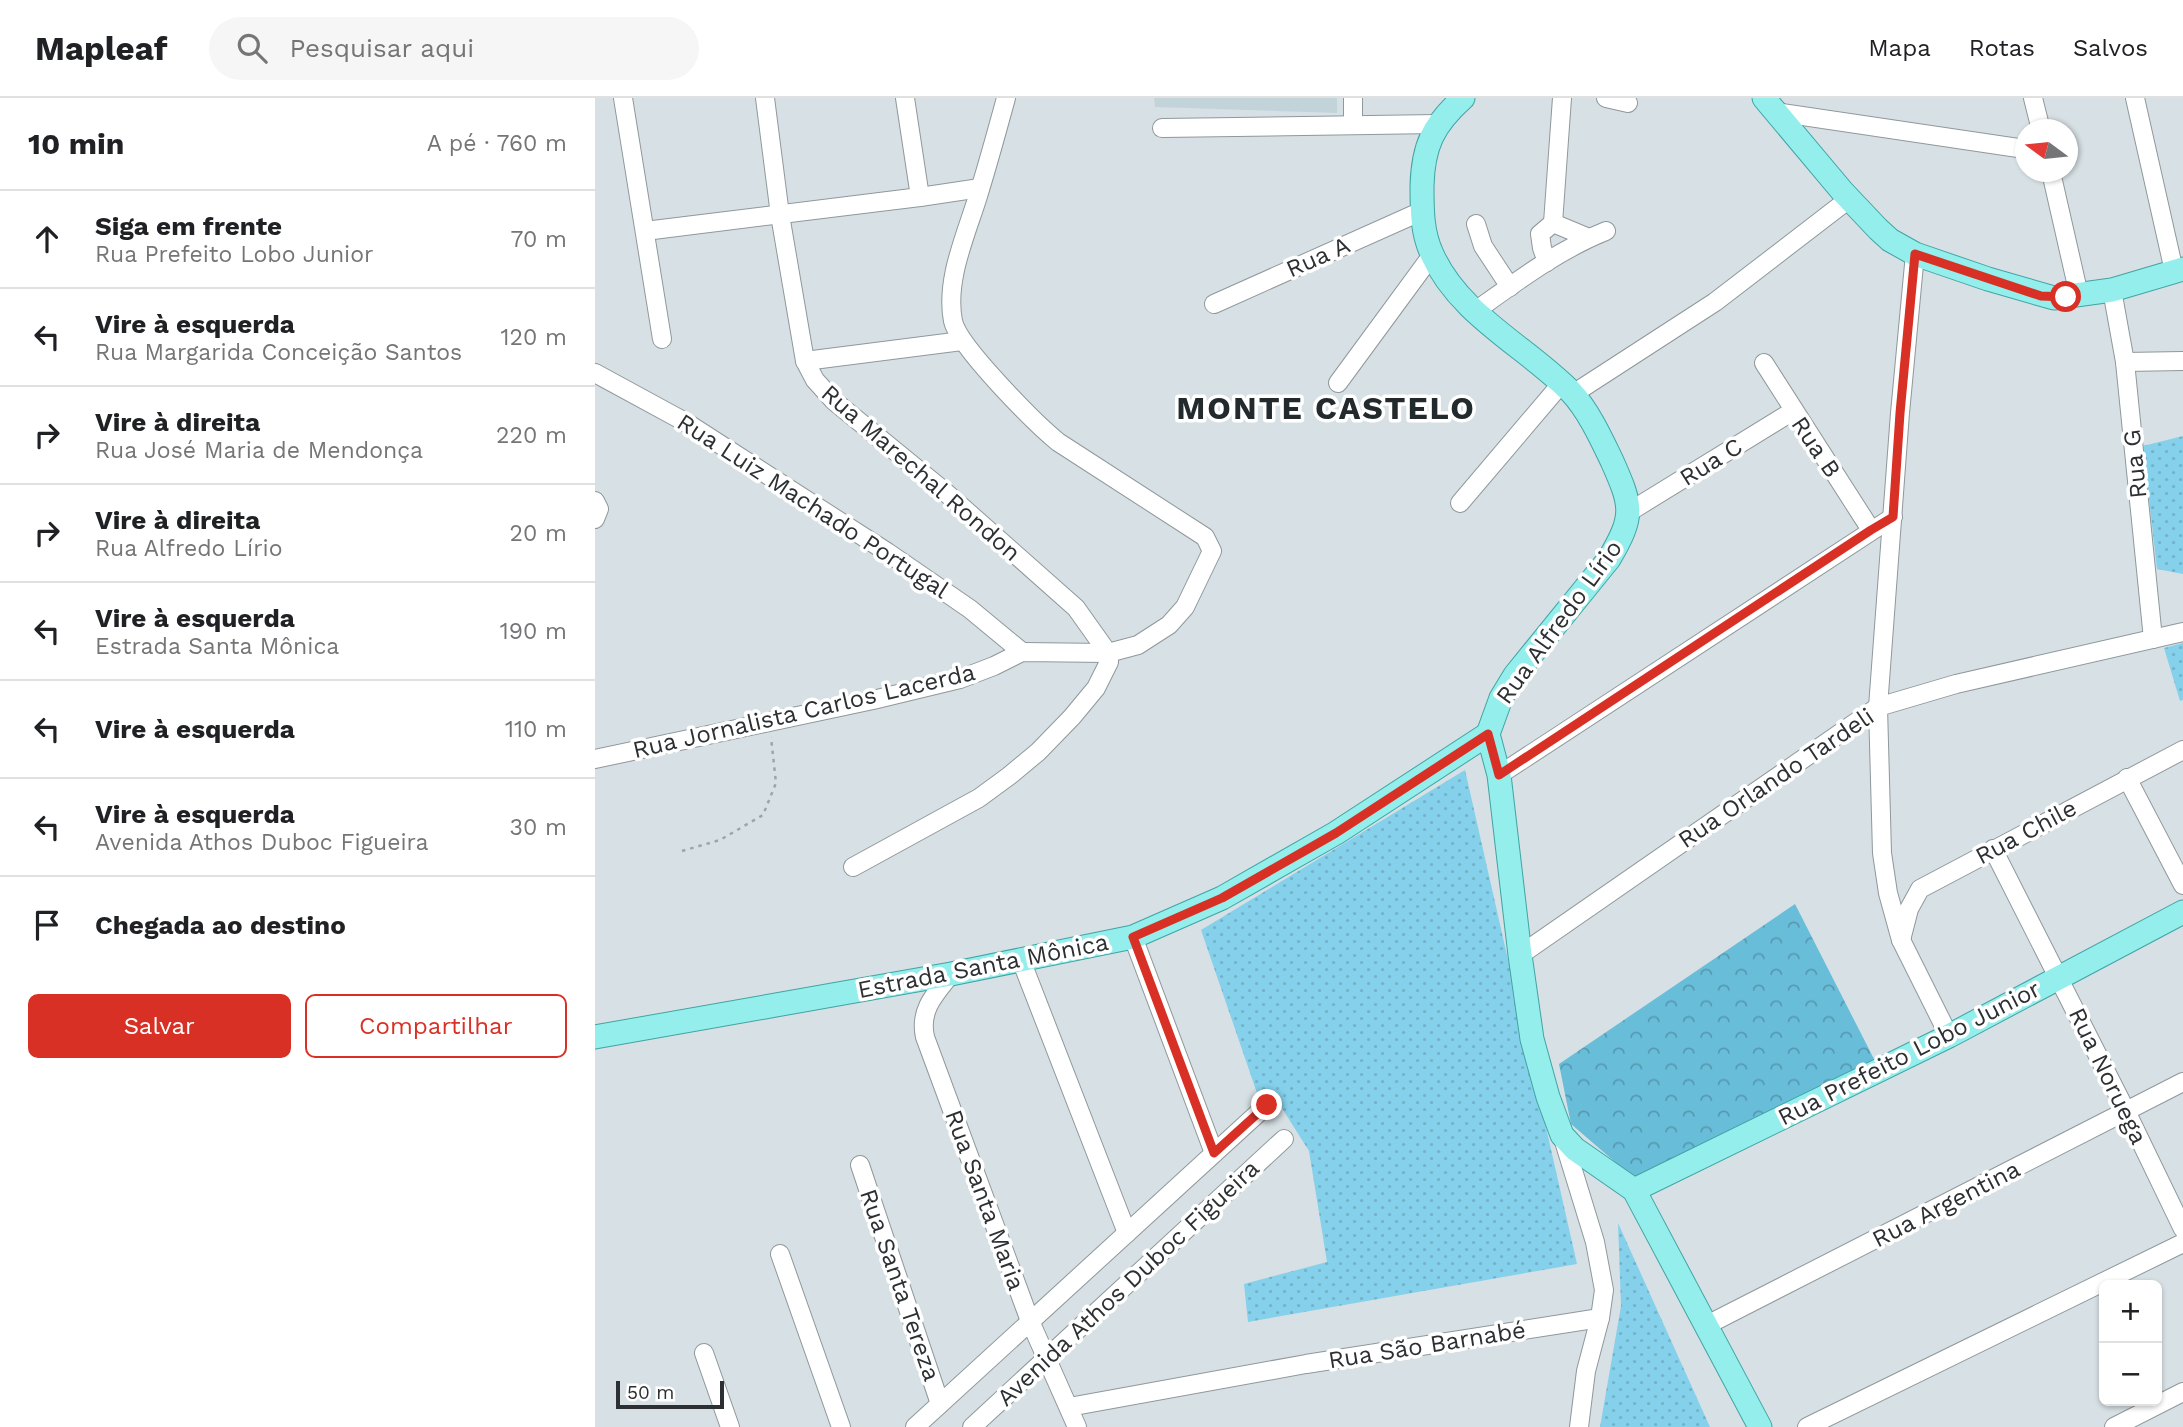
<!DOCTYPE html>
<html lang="pt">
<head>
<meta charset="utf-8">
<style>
	body { margin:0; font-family:"Work Sans",sans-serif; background:#f6f6f6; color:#202124 }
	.controls { position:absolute; right:21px; bottom:21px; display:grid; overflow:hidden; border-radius:10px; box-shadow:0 2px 5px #0004 }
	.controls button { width:63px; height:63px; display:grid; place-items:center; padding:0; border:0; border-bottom:2px solid #e0e0e0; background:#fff; color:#202124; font:35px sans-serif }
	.compass { position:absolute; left:1420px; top:21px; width:63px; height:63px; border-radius:50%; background:#fff; box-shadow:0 2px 5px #0004; rotate:285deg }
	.scale { position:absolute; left:21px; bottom:18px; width:108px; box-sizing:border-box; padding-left:7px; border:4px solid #2d3032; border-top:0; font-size:19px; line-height:24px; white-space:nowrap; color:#2d3032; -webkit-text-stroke:5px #fff; paint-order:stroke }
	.stop { position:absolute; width:21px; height:21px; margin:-16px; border:5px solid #d93025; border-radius:50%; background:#fff }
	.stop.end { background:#d93025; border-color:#fff; box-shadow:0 2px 7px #0008 }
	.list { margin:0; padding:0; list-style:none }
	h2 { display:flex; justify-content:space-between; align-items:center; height:91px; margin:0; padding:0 28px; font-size:30px }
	h2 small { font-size:23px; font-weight:400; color:#757577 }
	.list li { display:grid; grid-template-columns:46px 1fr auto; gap:21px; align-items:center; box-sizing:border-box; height:98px; padding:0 28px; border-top:2px solid #e0e0e0 }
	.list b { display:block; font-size:26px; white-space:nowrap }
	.list p { margin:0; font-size:23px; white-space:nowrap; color:#757577 }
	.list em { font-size:23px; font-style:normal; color:#757577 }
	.actions { display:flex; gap:14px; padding:21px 28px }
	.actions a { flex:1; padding:16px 0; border:2px solid #d93025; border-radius:10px; text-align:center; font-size:24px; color:#d93025 }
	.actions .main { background:#d93025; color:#fff }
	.icon { flex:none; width:38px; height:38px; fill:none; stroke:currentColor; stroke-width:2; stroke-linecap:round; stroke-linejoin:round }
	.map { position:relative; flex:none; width:1588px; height:1329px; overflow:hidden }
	header { display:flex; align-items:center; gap:42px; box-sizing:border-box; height:98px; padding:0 35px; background:#fff; border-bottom:2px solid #e0e0e0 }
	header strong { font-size:33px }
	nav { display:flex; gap:38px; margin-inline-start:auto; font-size:24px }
	.search { width:490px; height:63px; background:#f6f6f6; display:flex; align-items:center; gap:18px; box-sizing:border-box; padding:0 24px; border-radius:38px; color:#757577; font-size:26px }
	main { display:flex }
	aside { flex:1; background:#fff }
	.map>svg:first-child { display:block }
	.built { fill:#c2d4da }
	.grass { fill:url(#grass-dots) }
	.forest { fill:url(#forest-crowns) }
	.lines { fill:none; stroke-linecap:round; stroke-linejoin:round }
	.minor-casing { stroke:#8f989b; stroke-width:20 }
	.major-casing { stroke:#40a4a3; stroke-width:25 }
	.path { stroke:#9ea5a8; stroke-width:2.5; stroke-dasharray:3.5 5; stroke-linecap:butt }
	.minor { stroke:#fff; stroke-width:18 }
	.major { stroke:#93eeec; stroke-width:23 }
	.route { stroke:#d93025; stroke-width:9 }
	.labels { text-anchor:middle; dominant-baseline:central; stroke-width:7; stroke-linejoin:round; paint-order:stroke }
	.street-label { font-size:24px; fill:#2d3032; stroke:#fff }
	.district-label { font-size:32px; font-weight:bold; letter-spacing:2px; fill:#232a2d; stroke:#fff }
</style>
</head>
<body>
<header>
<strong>Mapleaf</strong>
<div class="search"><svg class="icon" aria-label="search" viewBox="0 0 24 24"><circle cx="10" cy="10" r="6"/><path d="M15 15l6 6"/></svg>Pesquisar aqui</div>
<nav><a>Mapa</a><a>Rotas</a><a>Salvos</a></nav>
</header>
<main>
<aside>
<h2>10 min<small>A pé · 760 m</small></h2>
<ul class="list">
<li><svg class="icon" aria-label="ahead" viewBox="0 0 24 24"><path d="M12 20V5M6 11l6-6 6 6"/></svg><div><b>Siga em frente</b><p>Rua Prefeito Lobo Junior</p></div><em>70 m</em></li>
<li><svg class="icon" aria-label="left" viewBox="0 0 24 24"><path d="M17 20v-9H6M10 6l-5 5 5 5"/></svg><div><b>Vire à esquerda</b><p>Rua Margarida Conceição Santos</p></div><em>120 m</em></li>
<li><svg class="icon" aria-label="right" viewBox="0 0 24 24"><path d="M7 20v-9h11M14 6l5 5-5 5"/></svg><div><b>Vire à direita</b><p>Rua José Maria de Mendonça</p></div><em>220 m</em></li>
<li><svg class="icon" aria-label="right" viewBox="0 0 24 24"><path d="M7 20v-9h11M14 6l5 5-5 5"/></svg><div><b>Vire à direita</b><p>Rua Alfredo Lírio</p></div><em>20 m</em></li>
<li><svg class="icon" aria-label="left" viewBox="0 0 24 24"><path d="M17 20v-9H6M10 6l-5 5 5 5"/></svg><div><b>Vire à esquerda</b><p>Estrada Santa Mônica</p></div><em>190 m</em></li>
<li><svg class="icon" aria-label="left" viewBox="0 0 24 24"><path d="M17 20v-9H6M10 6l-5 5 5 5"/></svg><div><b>Vire à esquerda</b></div><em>110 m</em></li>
<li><svg class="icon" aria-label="left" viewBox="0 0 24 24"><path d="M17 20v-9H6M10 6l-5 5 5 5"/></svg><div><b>Vire à esquerda</b><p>Avenida Athos Duboc Figueira</p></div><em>30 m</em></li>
<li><svg class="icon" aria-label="arrive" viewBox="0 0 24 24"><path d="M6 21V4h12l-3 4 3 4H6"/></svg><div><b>Chegada ao destino</b></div></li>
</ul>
<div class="actions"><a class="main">Salvar</a><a>Compartilhar</a></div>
</aside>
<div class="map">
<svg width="1588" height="1329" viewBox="0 0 1588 1329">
	<defs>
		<pattern id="grass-dots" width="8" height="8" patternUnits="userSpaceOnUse" patternTransform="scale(1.75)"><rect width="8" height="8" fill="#85d0ea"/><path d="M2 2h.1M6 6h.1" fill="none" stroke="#73b3c9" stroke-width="1.8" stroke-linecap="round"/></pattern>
		<pattern id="forest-crowns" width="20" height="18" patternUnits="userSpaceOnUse" patternTransform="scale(1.75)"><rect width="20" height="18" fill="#68bdd9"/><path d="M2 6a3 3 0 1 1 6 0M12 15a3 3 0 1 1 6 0" fill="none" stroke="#569ab1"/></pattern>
	</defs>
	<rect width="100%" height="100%" fill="#d7e0e4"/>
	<path class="built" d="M559,0H742V15L560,9Z"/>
	<g class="grass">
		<path d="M1588,338V476L1562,471L1548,348Z"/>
		<path d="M1588,545V602L1585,603L1569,550Z"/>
		<path d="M870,672L982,1166L653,1224L649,1186L732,1164L714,1053L678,996L662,995L606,832Z"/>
		<path d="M1023,1125L1115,1329H1005L1026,1208Z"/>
	</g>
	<path class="forest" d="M1200,806L1279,961L1041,1082L976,1026L964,966Z"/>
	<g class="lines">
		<defs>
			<g id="minor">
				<path d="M28,0L67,241"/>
				<path d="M170,0L185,117L210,263L220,282L239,303L349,393L481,510L513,555L514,564L501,590L477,619L443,654L414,678L384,700L258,769"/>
				<path d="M310,0L325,99"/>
				<path d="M758,0V27"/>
				<path d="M1011,0L1033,5"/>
				<path d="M1438,0L1446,32"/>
				<path d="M1540,0L1579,173"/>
				<path d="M1180,14L1430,51"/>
				<path d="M567,30L842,26"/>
				<path d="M1456,74L1484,197"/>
				<path d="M958,125L967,0"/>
				<path d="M881,126L888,148L915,189"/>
				<path d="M50,133L325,99L385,90"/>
				<path d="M1320,156L1305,315L1283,609L1287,755L1293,795L1306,842L1354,938"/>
				<path d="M952,164L947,150L945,136L958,125L994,140"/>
				<path d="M1517,192L1530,264L1558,541"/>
				<path d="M619,206L827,113"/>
				<path d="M879,214C921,184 963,152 1011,133"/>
				<path d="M210,263L367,243"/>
				<path d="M1530,264L1588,263"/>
				<path d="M1169,265L1276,432"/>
				<path d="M0,275L92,325L292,454L375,511L427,554"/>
				<path d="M743,285L837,157"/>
				<path d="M978,296L1120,204L1254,101"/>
				<path d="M0,403L4,411L0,421"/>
				<path d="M865,405L966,286"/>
				<path d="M1034,414L1198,313"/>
				<path d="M0,661L278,602L365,581L399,568L427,554L513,555L543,547L574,527L590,509L617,453L610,439L463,344C441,326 363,248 358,223C350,182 371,137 383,98C393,66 402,33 411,0"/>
				<path d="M904,677L1298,419"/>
				<path d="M1532,680L1588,787"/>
				<path d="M1398,751L1531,1013L1588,1131"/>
				<path d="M538,839L619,1055"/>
				<path d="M1306,842L1314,811L1325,791L1588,652"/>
				<path d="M925,857L1283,609L1361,586L1588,534"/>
				<path d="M426,862L532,1135"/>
				<path d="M356,876C340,896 324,912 330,939L435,1223L482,1329"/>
				<path d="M968,1040L1000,1144L1009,1192L1005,1220L991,1273L984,1329"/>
				<path d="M265,1067L345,1306"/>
				<path d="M185,1156L246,1329"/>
				<path d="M1112,1227L1588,984"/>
				<path d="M109,1255L135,1329"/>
				<path d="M474,1309L711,1266L1005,1220"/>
				<path d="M320,1329L672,1007"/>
				<path d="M377,1329L689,1041"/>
				<path d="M1212,1329L1588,1145"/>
				<path d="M1519,1329L1588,1294"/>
			</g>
			<g id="major">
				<path d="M868,0C838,27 828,48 827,88C827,112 827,135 837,156C864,217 932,249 976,294C993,312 1006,340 1017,363C1037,408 1040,417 1014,461L920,577L906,600L893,636L904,677L925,857L937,941L953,999L967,1037L980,1051L1039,1092L1165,1329"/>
				<path d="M1169,0L1247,93L1283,131L1295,142L1320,156L1393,181L1459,200L1517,192L1588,171"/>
				<path d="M0,939L356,876L538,839L627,800L741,735L893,636"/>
				<path d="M1039,1092L1354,938L1588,814"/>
			</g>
		</defs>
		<use href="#minor" class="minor-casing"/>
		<use href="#major" class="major-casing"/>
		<path class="path" d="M87,753L125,742L168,717L181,685L176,639"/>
		<use href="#minor" class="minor"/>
		<use href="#major" class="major"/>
	</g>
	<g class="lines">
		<path class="route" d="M672,1007L619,1055L538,839L627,800L741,735L893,636L904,677L1276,432L1298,419L1305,315L1320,156L1446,198L1471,199"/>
	</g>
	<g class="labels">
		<g class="street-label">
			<text transform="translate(723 159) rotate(-24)">Rua A</text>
			<text transform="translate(1221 349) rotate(56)">Rua B</text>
			<text transform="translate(1116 364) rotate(-32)">Rua C</text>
			<text transform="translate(1540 366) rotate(-96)">Rua G</text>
			<text transform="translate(326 375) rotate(41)">Rua Marechal Rondon</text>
			<text transform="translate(218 408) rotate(33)">Rua Luiz Machado Portugal</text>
			<text transform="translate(964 524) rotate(-54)">Rua Alfredo Lírio</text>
			<text transform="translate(209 613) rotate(-13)">Rua Jornalista Carlos Lacerda</text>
			<text transform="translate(1181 680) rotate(-34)">Rua Orlando Tardeli</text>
			<text transform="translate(1431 734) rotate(-28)">Rua Chile</text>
			<text transform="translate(388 868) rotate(-11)">Estrada Santa Mônica</text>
			<text transform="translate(1314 955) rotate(-27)">Rua Prefeito Lobo Junior</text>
			<text transform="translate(1513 978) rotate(64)">Rua Noruega</text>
			<text transform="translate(390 1102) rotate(70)">Rua Santa Maria</text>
			<text transform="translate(1351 1106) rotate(-27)">Rua Argentina</text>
			<text transform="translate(533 1185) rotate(-43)">Avenida Athos Duboc Figueira</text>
			<text transform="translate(305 1187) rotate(71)">Rua Santa Tereza</text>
			<text transform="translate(832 1247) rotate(-9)">Rua São Barnabé</text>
		</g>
		<g class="district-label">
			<text x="731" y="310">MONTE CASTELO</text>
		</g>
	</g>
</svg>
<div class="controls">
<button>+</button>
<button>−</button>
</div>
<svg class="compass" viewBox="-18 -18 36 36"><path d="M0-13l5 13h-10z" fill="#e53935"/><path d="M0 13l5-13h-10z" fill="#757577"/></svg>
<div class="scale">50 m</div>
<div class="stop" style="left:1471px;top:199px"></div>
<div class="stop end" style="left:672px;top:1007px"></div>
</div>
</main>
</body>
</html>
